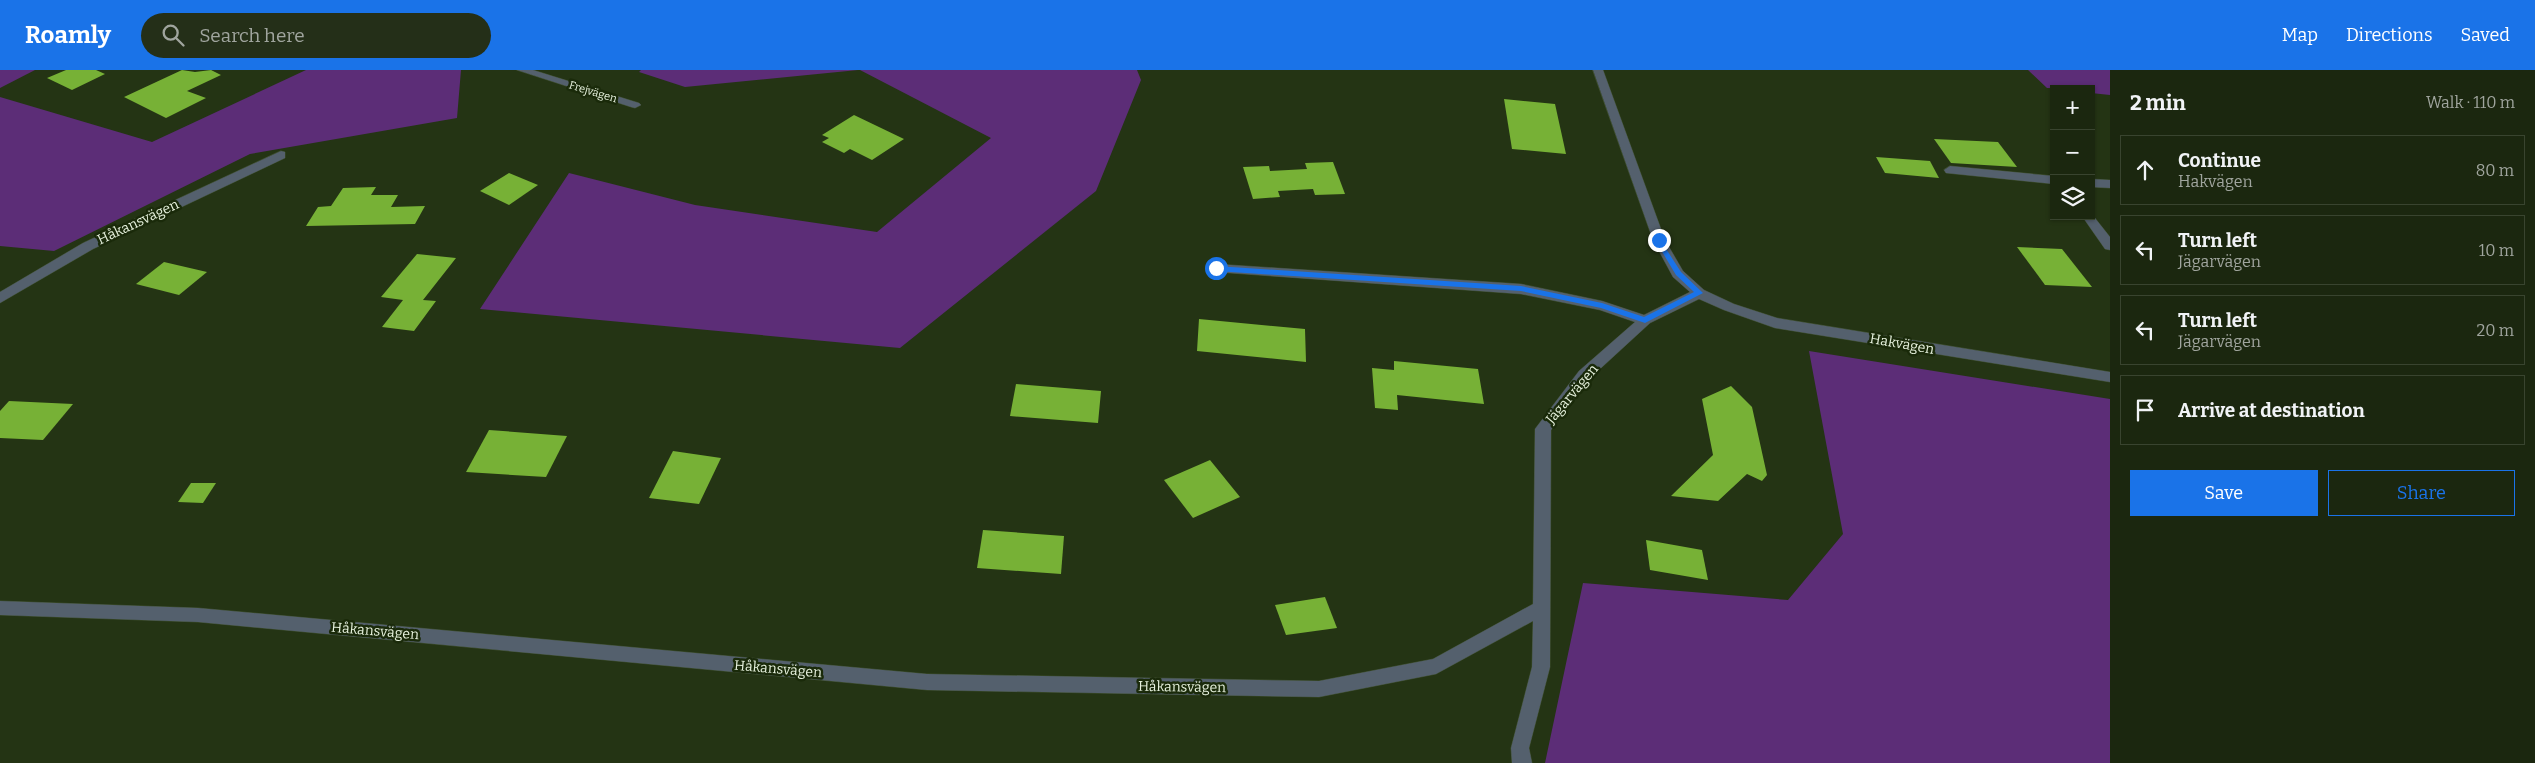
<!DOCTYPE html>
<html lang="en">
<head>
<meta charset="utf-8">
<style>
	body { margin:0; font-family:Bitter,serif; background:#242f18; color:#f1f3f6 }
	.controls { position:absolute; right:15px; top:15px; display:grid; overflow:hidden; border-radius:0px; box-shadow:0 1px 4px #0004 }
	.controls button { width:45px; height:45px; display:grid; place-items:center; padding:0; border:0; border-bottom:1px solid #39442f; background:#1b270f; color:#f1f3f6; font:25px sans-serif }
	.stop { position:absolute; width:15px; height:15px; margin:-11px; border:4px solid #1a73e8; border-radius:50%; background:#fff }
	.stop.end { background:#1a73e8; border-color:#fff; box-shadow:0 1px 5px #0008 }
	.list { margin:0; padding:0; list-style:none }
	h2 { display:flex; justify-content:space-between; align-items:center; height:65px; margin:0; padding:0 20px; font-size:21px }
	h2 small { font-size:16px; font-weight:400; color:#a0a59e }
	.list li { display:grid; grid-template-columns:32px 1fr auto; gap:15px; align-items:center; box-sizing:border-box; height:70px; margin:0 10px 10px; padding:0 10px; border:1px solid #39442f; border-radius:0px }
	.list b { display:block; font-size:19px; white-space:nowrap }
	.list p { margin:0; font-size:16px; white-space:nowrap; color:#a0a59e }
	.list em { font-size:16px; font-style:normal; color:#a0a59e }
	.actions { display:flex; gap:10px; padding:15px 20px }
	.actions a { flex:1; padding:11px 0; border:1px solid #1a73e8; border-radius:0px; text-align:center; font-size:18px; color:#1a73e8 }
	.actions .main { background:#1a73e8; color:#fff }
	.icon { flex:none; width:28px; height:28px; fill:none; stroke:currentColor; stroke-width:2; stroke-linecap:round; stroke-linejoin:round }
	.map { position:relative; flex:none; width:2110px; height:693px; overflow:hidden }
	header { display:flex; align-items:center; gap:30px; box-sizing:border-box; height:70px; padding:0 25px; background:#1a73e8; color:#fff }
	header strong { font-size:24px }
	nav { display:flex; gap:28px; margin-inline-start:auto; font-size:18px }
	.search { width:350px; height:45px; background:#242f18; display:flex; align-items:center; gap:12px; box-sizing:border-box; padding:0 18px; border-radius:28px; color:#a0a59e; font-size:19px }
	main { display:flex }
	aside { flex:1; background:#1b270f }
	.map>svg:first-child { display:block }
	.green { fill:#5c2d77 }
	.building { fill:#77b136 }
	.lines { fill:none; stroke-linecap:round; stroke-linejoin:round }
	.minor-casing { stroke:#3f4f30; stroke-width:1 }
	.minor { fill:#54606d; fill-rule:evenodd }
	.route { fill:#1a73e8 }
	.labels { text-anchor:middle; dominant-baseline:central; stroke-width:5; stroke-linejoin:round; paint-order:stroke }
	.far-street-label { font-size:11px; fill:#e7f2de; stroke:#1a2a0a }
	.street-label { font-size:14px; fill:#e7f2de; stroke:#1a2a0a }
</style>
</head>
<body>
<header>
<strong>Roamly</strong>
<div class="search"><svg class="icon" aria-label="search" viewBox="0 0 24 24"><circle cx="10" cy="10" r="6"/><path d="M15 15l6 6"/></svg>Search here</div>
<nav><a>Map</a><a>Directions</a><a>Saved</a></nav>
</header>
<main>
<div class="map">
<svg width="2110" height="693" viewBox="0 0 2110 693">
	<rect width="100%" height="100%" fill="#243414"/>
	<g class="green">
		<path d="M0,0H35L0,18Z"/>
		<path d="M306,0H461L457,48L250,84L54,181L0,176V27L152,72Z"/>
		<path d="M641,0H858L685,17L639,2Z"/>
		<path d="M860,0H1137L1141,10L1096,121L900,278L480,239L569,103L695,135L877,162L991,68Z"/>
		<path d="M2028,0H2110V25L2091,23V19L2047,18Z"/>
		<path d="M1809,281L2110,329V693H1545L1583,513L1788,530L1843,464Z"/>
	</g>
	<g class="building">
		<path d="M66,0H96L105,4L72,20L47,8Z"/>
		<path d="M182,0L195,2L211,0L221,5L187,21L206,28L166,48L124,27Z"/>
		<path d="M1504,29L1555,34L1566,84L1512,79Z"/>
		<path d="M854,45L904,69L872,90L850,79L844,83L822,72L829,68L822,65Z"/>
		<path d="M1934,69L1998,72L2017,97L1951,93Z"/>
		<path d="M1876,87L1930,91L1939,108L1885,103Z"/>
		<path d="M1333,92L1345,124L1315,125L1313,119L1278,121L1280,127L1253,129L1243,97L1269,96L1270,101L1307,99L1305,93Z"/>
		<path d="M509,103L538,115L509,135L480,121Z"/>
		<path d="M376,117L371,125H398L391,137L425,136L415,154L306,156L318,137L331,136L343,118Z"/>
		<path d="M2017,177L2062,179L2092,217L2045,215Z"/>
		<path d="M417,184L456,188L423,230L436,231L414,261L382,257L403,230L381,227Z"/>
		<path d="M164,192L207,202L179,225L136,214Z"/>
		<path d="M1199,249L1305,259L1306,292L1197,281Z"/>
		<path d="M1394,291L1478,299L1484,334L1397,325L1398,340L1375,338L1372,298L1394,300Z"/>
		<path d="M1016,314L1101,321L1098,353L1010,346Z"/>
		<path d="M1731,316L1752,337L1767,405L1762,411L1747,404L1718,431L1671,426L1713,385L1702,329Z"/>
		<path d="M9,331L73,334L43,370L0,368V341Z"/>
		<path d="M489,360L567,366L546,407L466,402Z"/>
		<path d="M673,381L721,388L699,434L649,428Z"/>
		<path d="M1210,390L1240,427L1193,448L1164,410Z"/>
		<path d="M191,413H216L203,433L178,432Z"/>
		<path d="M983,460L1064,466L1061,504L977,498Z"/>
		<path d="M1646,470L1702,480L1708,510L1650,500Z"/>
		<path d="M1325,527L1337,558L1286,565L1275,535Z"/>
	</g>
	<g class="lines">
		<defs>
			<g id="minor">
				<path d="M517,0H533L639,33L641,35L635,38L631,37Z"/>
				<path d="M1593,0H1603L1665,170L1683,201L1704,220L1734,234L1777,248L2110,302V312L1775,258L1724,240L1699,229L1650,253L1589,309L1551,360L1550,597L1529,678L1532,693H1512L1511,678L1532,597L1533,551L1436,604L1319,627L927,620L198,552L0,545V531L198,538L927,604L1319,611L1433,589L1533,534L1535,359L1579,301L1635,252L1600,240L1521,224L1216,202L1209,198L1216,194L1521,214L1602,231L1644,245L1690,222L1673,207L1653,170Z"/>
				<path d="M281,81L285,82V88L93,179L0,233V222L83,173Z"/>
				<path d="M1950,96L2054,106V114L1946,103L1944,100Z"/>
				<path d="M2091,109L2110,110V118L2091,117Z"/>
				<path d="M2091,143L2110,167V180L2105,179L2082,146H2091Z"/>
			</g>
		</defs>
		<use href="#minor" class="minor-casing"/>
		<use href="#minor" class="minor"/>
	</g>
	<path class="route" d="M1659,168L1681,202L1703,223L1645,253L1601,238L1521,221L1216,201L1213,198L1216,196L1521,216L1602,233L1644,247L1694,222L1676,205L1655,170Z"/>
	<g class="labels">
		<g class="far-street-label">
			<text transform="translate(593 22) rotate(17)">Frejvägen</text>
		</g>
		<g class="street-label">
			<text transform="translate(138 152) rotate(-25)">Håkansvägen</text>
			<text transform="translate(1902 274) rotate(10)">Hakvägen</text>
			<text transform="translate(1572 324) rotate(-50)">Jägarvägen</text>
			<text transform="translate(375 561) rotate(5)">Håkansvägen</text>
			<text transform="translate(778 599) rotate(5)">Håkansvägen</text>
			<text transform="translate(1182 617) rotate(1)">Håkansvägen</text>
		</g>
	</g>
</svg>
<div class="controls">
<button>+</button>
<button>−</button>
<button><svg class="icon" aria-label="layers" viewBox="0 0 24 24"><path d="M12 4l9 5-9 5-9-5zM3 14l9 5 9-5"/></svg></button>
</div>
<div class="stop" style="left:1216px;top:198px"></div>
<div class="stop end" style="left:1659px;top:170px"></div>
</div>
<aside>
<h2>2 min<small>Walk · 110 m</small></h2>
<ul class="list">
<li><svg class="icon" aria-label="ahead" viewBox="0 0 24 24"><path d="M12 20V5M6 11l6-6 6 6"/></svg><div><b>Continue</b><p>Hakvägen</p></div><em>80 m</em></li>
<li><svg class="icon" aria-label="left" viewBox="0 0 24 24"><path d="M17 20v-9H6M10 6l-5 5 5 5"/></svg><div><b>Turn left</b><p>Jägarvägen</p></div><em>10 m</em></li>
<li><svg class="icon" aria-label="left" viewBox="0 0 24 24"><path d="M17 20v-9H6M10 6l-5 5 5 5"/></svg><div><b>Turn left</b><p>Jägarvägen</p></div><em>20 m</em></li>
<li><svg class="icon" aria-label="arrive" viewBox="0 0 24 24"><path d="M6 21V4h12l-3 4 3 4H6"/></svg><div><b>Arrive at destination</b></div></li>
</ul>
<div class="actions"><a class="main">Save</a><a>Share</a></div>
</aside>
</main>
</body>
</html>
